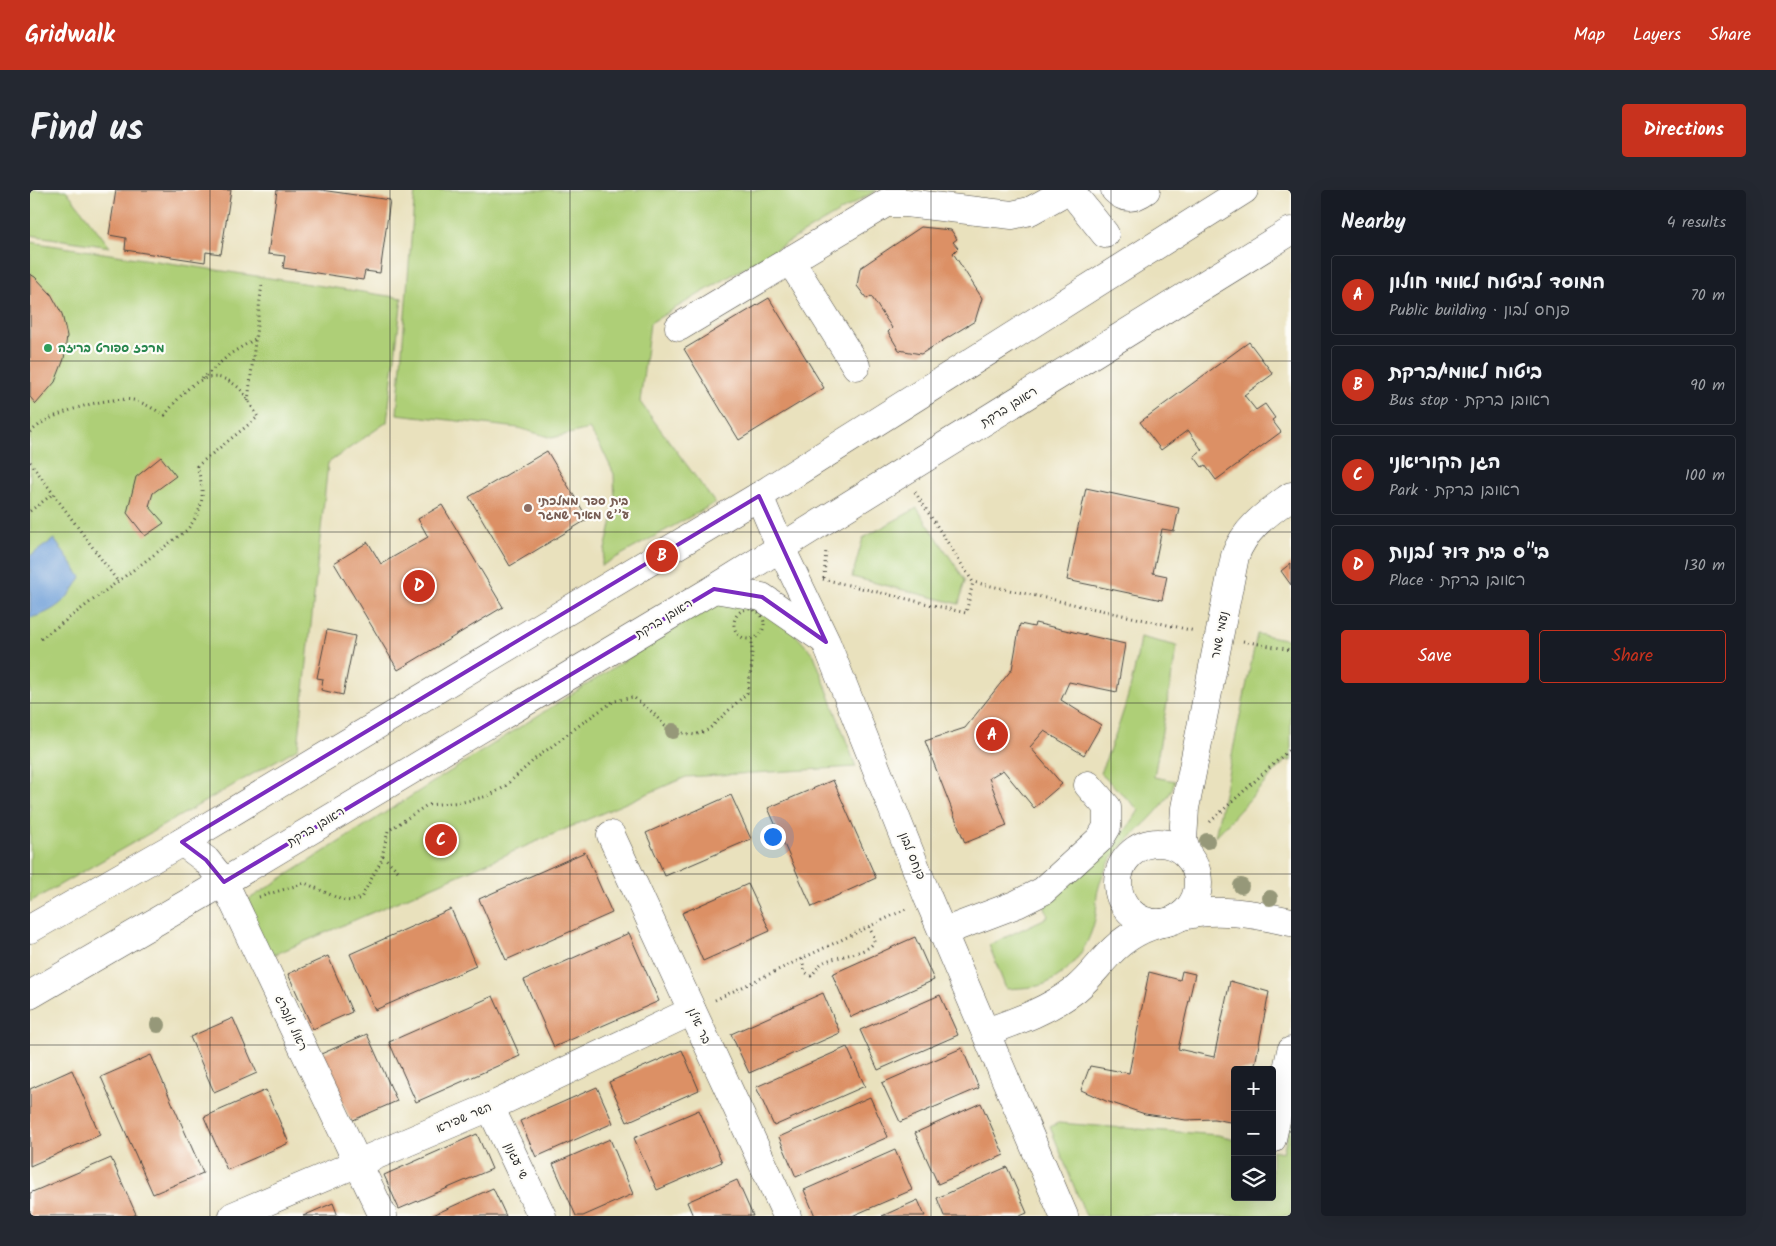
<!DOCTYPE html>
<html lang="en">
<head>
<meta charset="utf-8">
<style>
	body { margin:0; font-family:Kalam,"Playpen Sans Hebrew",sans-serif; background:#242831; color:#f1f3f6 }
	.controls { position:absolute; right:15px; bottom:15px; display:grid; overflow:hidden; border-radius:5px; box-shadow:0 5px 20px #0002 }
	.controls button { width:45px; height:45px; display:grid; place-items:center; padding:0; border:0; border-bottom:1px solid #363941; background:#171b24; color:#f1f3f6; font:25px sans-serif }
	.you { position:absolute; left:742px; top:646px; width:18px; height:18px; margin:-12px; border:4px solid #fff; border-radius:50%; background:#1a73e8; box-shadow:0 0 0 8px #1a73e833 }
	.badge { display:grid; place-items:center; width:32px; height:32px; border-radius:50%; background:#c8321e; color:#fff; font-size:16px; font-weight:700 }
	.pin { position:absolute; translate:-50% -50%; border:2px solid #fff; box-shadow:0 1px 5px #0006 }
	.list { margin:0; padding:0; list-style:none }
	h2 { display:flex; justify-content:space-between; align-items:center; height:65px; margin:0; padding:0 20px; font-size:21px }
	h2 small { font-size:16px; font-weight:400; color:#9ea1a6 }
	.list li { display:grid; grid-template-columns:32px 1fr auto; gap:15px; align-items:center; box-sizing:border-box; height:80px; margin:0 10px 10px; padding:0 10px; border:1px solid #363941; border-radius:5px }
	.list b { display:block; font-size:19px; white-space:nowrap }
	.list p { margin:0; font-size:16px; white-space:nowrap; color:#9ea1a6 }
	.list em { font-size:16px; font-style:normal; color:#9ea1a6 }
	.actions { display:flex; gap:10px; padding:15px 20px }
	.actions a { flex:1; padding:11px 0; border:1px solid #c8321e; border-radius:5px; text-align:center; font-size:18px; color:#c8321e }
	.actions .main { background:#c8321e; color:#fff }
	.icon { flex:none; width:28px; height:28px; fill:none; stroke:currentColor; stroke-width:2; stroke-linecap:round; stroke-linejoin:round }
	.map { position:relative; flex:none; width:1261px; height:1026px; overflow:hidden; border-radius:5px }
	header { display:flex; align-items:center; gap:30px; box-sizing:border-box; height:70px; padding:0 25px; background:#c8321e; color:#fff }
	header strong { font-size:24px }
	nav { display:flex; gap:28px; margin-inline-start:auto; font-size:18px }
	.intro { display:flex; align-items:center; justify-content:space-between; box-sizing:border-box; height:120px; padding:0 30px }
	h1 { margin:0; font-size:35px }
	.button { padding:12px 22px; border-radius:5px; background:#c8321e; color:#fff; font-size:18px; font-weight:700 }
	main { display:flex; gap:30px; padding:0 30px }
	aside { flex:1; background:#171b24; border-radius:5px; box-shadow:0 5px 20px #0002 }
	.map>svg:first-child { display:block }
	.green { fill:#aecf77; stroke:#6c7d51 }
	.water { fill:#6e9fd8; stroke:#4c6582 }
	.building { fill:#dc9065 }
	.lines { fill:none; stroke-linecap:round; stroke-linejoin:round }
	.minor-casing { stroke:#484641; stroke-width:29 }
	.path { stroke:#484641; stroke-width:3; stroke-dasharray:1 4; stroke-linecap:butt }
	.minor { stroke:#fff; stroke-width:28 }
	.tree { fill:#969879 }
	.marked { fill:none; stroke:#7b2cbf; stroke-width:4; stroke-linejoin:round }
	.grid { fill:none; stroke:#2b2b2b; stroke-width:1; stroke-opacity:0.55 }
	.leisure-dot { fill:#2e9e5b; stroke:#fdfcf7; stroke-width:2 }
	.education-dot { fill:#8d6e63; stroke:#fdfcf7; stroke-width:2 }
	.labels { text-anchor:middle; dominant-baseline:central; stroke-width:4.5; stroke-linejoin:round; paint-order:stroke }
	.leisure-label { font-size:12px; font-weight:bold; fill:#27864d; stroke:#fdfcf7; text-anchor:start }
	.street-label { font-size:12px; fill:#2b2b2b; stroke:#fdfcf7 }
	.education-label { font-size:12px; font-weight:bold; fill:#785e54; stroke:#fdfcf7; text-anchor:start }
</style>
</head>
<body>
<header>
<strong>Gridwalk</strong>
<nav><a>Map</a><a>Layers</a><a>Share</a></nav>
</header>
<div class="intro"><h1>Find us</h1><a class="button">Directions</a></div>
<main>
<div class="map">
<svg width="1261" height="1026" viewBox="0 0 1261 1026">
	<rect width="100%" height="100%" fill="#fdfcf7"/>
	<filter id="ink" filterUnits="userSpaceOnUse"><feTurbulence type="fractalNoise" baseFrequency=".02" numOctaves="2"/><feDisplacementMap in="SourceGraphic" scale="10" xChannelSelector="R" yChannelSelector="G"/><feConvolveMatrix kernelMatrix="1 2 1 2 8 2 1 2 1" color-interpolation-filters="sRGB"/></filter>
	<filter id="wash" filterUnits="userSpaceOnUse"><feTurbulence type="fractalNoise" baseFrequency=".0096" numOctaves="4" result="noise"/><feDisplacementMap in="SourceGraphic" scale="20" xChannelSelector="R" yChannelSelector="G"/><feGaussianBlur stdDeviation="1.12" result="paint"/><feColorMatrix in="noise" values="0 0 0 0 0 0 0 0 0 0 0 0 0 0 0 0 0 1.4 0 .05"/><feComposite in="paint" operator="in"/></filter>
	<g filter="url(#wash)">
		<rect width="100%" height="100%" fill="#e9e1bd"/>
		<g class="green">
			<path d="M0,0H36L80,57L0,45Z"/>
			<path d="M385,0H847L620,133L610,212L685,313L571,376L585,318L584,284L572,259L559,239L522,248L489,238L367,224Z"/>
			<path d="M0,52L372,108L357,232L298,273L268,558L0,712Z"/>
			<path d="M887,318L935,390L929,414L822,387L833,348Z"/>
			<path d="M712,413L738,420L762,441L784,465L826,577L656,587L239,767L213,713L682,415Z"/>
			<path d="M1227,444L1261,450V571L1256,570L1185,647Z"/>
			<path d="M1110,447L1147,456L1124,587L1145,591C1135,624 1097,644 1079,673C1073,682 1069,695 1067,705C1066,711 1067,718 1066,724C1061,753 1044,780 1017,793C1007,798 987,798 976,799L959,755L1018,727L1013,711C1049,685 1086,660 1109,620L1070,583C1089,539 1104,495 1110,447Z"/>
			<path d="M1261,931V1026H1056L1020,937L1028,933L1188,945L1205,949V1007H1242V960L1253,962Z"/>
		</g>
		<path class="water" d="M24,349L51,387C39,409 25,422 0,428V366Z"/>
		<g id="blocks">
			<g class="building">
				<path d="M86,0H201L191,64L176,62L175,72L95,60L96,48L79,45Z"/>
				<path d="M247,0H291L360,10L350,83L335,81L333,90L253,78L255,66L238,64Z"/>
				<path d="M891,37L921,40L927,49L923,52L928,58L923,63L952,108L945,131L891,164L869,160L858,142L862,138L841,106L837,109L827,96L830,78Z"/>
				<path d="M0,84L5,87L21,104L32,124L37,146L34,169L25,192L6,214L0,207Z"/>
				<path d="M739,108L794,198L709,250L654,159Z"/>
				<path d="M1219,152L1243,184L1214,205L1226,220L1235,214L1245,228L1242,230L1251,242L1186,290L1175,275L1172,277L1164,266L1172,260L1158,240L1131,260L1110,232Z"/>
				<path d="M517,261L558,329L480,376L439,307Z"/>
				<path d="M131,267L146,286L123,303L119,316L134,333L115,346L97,323L106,287Z"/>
				<path d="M1056,298L1149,318L1144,341L1132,339L1123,383L1137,386L1132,410L1037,390Z"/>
				<path d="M412,315L473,417L368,480L304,373L338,352L351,374L398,347L388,329Z"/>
				<path d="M1261,373V395L1251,381Z"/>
				<path d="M1005,433L1095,454L1087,502L1039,492L1031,510L1071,535L1054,565L1014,541L1000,557L1032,594L1004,618L973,580L959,588L977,636L935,653L895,551L935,538L982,479L990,434L1004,437Z"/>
				<path d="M297,440L325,446L313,505L291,500L293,489L287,488Z"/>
				<path d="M803,590L846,688L782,717L738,618Z"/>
				<path d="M701,605L721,649L635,686L616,643Z"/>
				<path d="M555,662L582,723L476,770L449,709Z"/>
				<path d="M718,694L740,741L673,771L652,723Z"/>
				<path d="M421,719L446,776L345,820L320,764Z"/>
				<path d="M599,743L629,811L524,857L494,790Z"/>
				<path d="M885,747L904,790L821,827L802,784Z"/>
				<path d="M298,766L322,822L283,839L258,784Z"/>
				<path d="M1152,781L1165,784L1148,859L1184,867L1200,791L1239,802L1224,880H1205V933L1184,929L1156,930L1115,924L1076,911L1051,900L1060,876L1099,883L1119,782L1150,790Z"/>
				<path d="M793,803L810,843L719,883L701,844Z"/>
				<path d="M910,805L928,845L848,880L830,840Z"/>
				<path d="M463,806L490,866L386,912L359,852Z"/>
				<path d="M203,828L227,883L184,902L160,847Z"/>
				<path d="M337,844L367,911L321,931L291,864Z"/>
				<path d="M817,857L835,896L744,936L726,897Z"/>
				<path d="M932,858L949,898L870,932L852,893Z"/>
				<path d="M652,860L669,900L597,932L579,892Z"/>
				<path d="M121,865L173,983L123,1004L71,887Z"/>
				<path d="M42,880L70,945L0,976V899Z"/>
				<path d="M567,897L583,933L506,967L490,931Z"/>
				<path d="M236,900L259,953L197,980L174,927Z"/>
				<path d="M840,907L858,947L766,987L749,947Z"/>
				<path d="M951,913L974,965L908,994L885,943Z"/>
				<path d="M669,920L692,972L627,1000L604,948Z"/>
				<path d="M447,944L462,979L369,1019L354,985Z"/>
				<path d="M580,949L603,1004L553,1026H546L523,974Z"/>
				<path d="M865,960L882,1000L822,1026H785L774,1000Z"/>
				<path d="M81,968L106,1024L103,1026H0V1003Z"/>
				<path d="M977,977L997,1023L990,1026H914L907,1008Z"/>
				<path d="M707,990L723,1026H663L657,1012Z"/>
				<path d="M463,998L476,1026H401Z"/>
				<path d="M888,1010L895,1026H852Z"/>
				<path d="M303,1013L308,1026H273Z"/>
			</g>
		</g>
	</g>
	<g filter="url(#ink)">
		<use href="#blocks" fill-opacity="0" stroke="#484641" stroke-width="1"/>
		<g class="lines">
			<defs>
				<g id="minor">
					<path d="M1040,0L1075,44"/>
					<path d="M1085,0C1096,11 1105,8 1116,0"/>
					<path d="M760,70L826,176"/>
					<path d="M649,137L856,13H876L982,25L1000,21L1038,0"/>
					<path d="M729,306L751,358L796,452L898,708L1034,1026"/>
					<path d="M684,399L732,407L794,450"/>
					<path d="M581,645L757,1026"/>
					<path d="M152,652L176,670L194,692L353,1026"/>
					<circle cx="1128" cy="693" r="40"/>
					<path d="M1159,668L1153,650L1155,618L1205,366C1215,338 1238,323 1261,306"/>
					<path d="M1149,727C1184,716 1225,724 1261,732"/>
					<path d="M0,739L152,652L729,306L1214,0"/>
					<path d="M913,742L987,714L1013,701L1070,649L1077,637V617L1058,595"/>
					<path d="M0,805L194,692L684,399L1261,41"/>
					<path d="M956,842C987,831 1019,820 1046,799C1058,789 1067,777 1078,765C1094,748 1114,736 1137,732"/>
					<path d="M460,917L512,1026"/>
					<path d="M1242,949L1261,861"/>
					<path d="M203,1026L460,917L662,821"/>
				</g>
			</defs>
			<use href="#minor" class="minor-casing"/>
			<g class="path">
				<path d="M172,189L200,164L225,149"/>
				<path d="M218,211L232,93"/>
				<path d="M0,242C6,238 12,232 19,229C39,219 81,206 103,210C115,213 125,220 135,225C153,202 176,171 208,197C216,204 222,218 228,227L167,276C175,303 175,317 157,340L8,451"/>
				<path d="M0,272L88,392"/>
				<path d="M885,302L943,392L1165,441"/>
				<path d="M0,321L23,304"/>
				<path d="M794,388L796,359"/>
				<path d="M793,389L936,423L943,392"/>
				<circle cx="719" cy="434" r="15"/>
				<path d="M1213,451L1261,460"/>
				<path d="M1180,632L1261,558"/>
				<path d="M353,666L370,683"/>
				<path d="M229,707L275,693L312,710L322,711L331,708L351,671L358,641L397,615L433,612L458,606L473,598L505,569L555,531L584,511L603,507L622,522L635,536L647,542L665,545L678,540L717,503L722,474V450"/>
				<path d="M772,769L775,782L781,786C786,781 788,775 794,772C805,766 847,763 844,748C844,745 840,740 839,737"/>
				<path d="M685,810L876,719"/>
			</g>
			<use href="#minor" class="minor"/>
		</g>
		<g class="tree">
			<circle cx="643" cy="541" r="8"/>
			<circle cx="1177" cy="651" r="8"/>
			<circle cx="1211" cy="696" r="8"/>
			<circle cx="1240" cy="708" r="8"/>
			<circle cx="128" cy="835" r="8"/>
		</g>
	</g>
	<path class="marked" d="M729,306L796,452L732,407L684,399L194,692L176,670L152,652Z"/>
	<path class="grid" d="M180,0V1026M360,0V1026M540,0V1026M721,0V1026M901,0V1026M1081,0V1026M0,171H1261M0,342H1261M0,513H1261M0,684H1261M0,855H1261"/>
	<circle class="leisure-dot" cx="18" cy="158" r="5"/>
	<circle class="education-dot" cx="498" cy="318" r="5"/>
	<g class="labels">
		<g class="leisure-label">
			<text x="28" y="158">מרכז ספורט בריזה</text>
		</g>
		<g class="street-label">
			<text transform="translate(979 217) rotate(-32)">ראובן ברקת</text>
			<text transform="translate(634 429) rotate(-31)">ראובן ברקת</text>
			<text transform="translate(1190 445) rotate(-79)">נעמי שמר</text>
			<text transform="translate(286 637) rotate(-31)">ראובן ברקת</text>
			<text transform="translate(882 666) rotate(68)">פנחס לבון</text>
			<text transform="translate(261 833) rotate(65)">ראול ולנברג</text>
			<text transform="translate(669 836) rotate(65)">בר אילן</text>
			<text transform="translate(434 928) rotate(-23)">השר שפירא</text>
			<text transform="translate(486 971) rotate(65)">שי עגנון</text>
		</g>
		<g class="education-label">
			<text x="508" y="311">בית ספר ממלכתי<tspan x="508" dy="14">ע’’ש מאיר שמגר</tspan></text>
		</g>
	</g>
</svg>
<div class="controls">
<button>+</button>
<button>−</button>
<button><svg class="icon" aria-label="layers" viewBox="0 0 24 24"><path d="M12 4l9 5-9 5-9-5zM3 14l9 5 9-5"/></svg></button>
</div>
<div class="you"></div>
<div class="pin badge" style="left:962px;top:545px">A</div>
<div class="pin badge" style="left:632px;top:366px">B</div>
<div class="pin badge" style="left:411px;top:650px">C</div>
<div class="pin badge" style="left:389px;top:396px">D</div>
</div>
<aside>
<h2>Nearby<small>4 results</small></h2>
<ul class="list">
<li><span class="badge">A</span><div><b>המוסד לביטוח לאומי חולון</b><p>Public building · פנחס לבון</p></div><em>70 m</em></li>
<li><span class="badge">B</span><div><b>ביטוח לאומי/ברקת</b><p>Bus stop · ראובן ברקת</p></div><em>90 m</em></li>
<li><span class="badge">C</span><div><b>הגן הקוריאני</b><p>Park · ראובן ברקת</p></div><em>100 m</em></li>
<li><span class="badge">D</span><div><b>בי''ס בית דוד לבנות</b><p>Place · ראובן ברקת</p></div><em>130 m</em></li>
</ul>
<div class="actions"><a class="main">Save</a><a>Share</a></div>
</aside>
</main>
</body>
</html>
